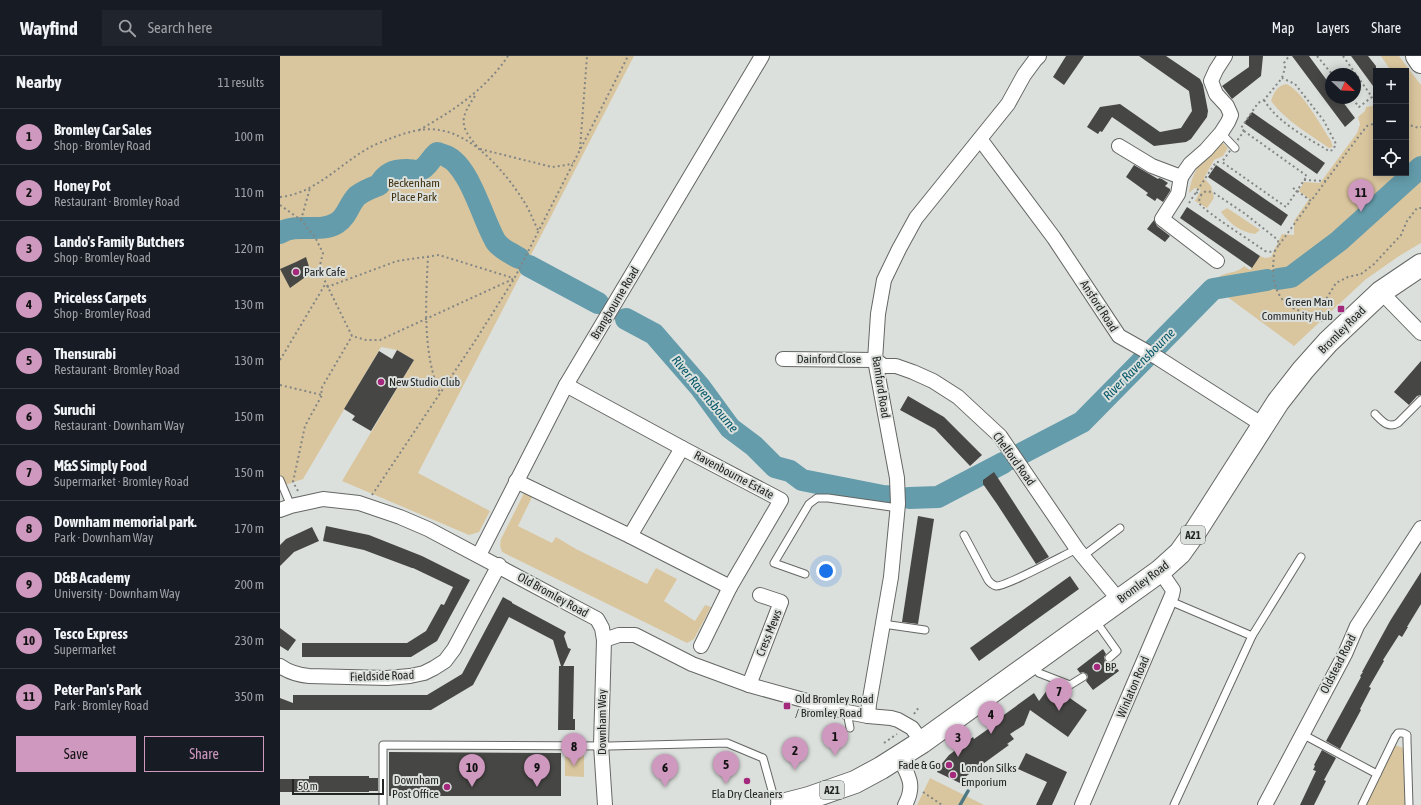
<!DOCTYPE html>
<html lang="en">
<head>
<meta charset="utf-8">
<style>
	body { margin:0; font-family:"Asap Condensed",sans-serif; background:#20242c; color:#f1f3f6 }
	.controls { position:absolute; right:12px; top:12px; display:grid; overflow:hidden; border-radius:0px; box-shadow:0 2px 10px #0003 }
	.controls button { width:36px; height:36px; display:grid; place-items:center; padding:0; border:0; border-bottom:1px solid #363941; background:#171b24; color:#f1f3f6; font:20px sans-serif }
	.compass { position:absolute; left:1045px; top:12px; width:36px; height:36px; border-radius:50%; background:#171b24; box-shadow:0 2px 10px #0003; rotate:113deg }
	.scale { position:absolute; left:12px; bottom:10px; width:92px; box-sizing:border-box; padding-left:4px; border:2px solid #232524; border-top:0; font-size:11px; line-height:14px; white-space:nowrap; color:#232524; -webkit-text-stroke:3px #dce0dd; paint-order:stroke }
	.you { position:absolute; left:546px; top:515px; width:14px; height:14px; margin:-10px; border:3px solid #fff; border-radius:50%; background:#1a73e8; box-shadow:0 0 0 6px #1a73e833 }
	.badge { display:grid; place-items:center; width:26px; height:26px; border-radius:50%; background:#ce98bf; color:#111; font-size:13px; font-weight:700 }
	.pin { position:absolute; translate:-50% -33px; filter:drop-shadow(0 1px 2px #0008) }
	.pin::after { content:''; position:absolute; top:21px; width:14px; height:12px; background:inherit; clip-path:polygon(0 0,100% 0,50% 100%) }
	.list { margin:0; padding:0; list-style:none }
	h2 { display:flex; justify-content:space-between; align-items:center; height:52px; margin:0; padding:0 16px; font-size:17px }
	h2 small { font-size:13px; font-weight:400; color:#9ea1a6 }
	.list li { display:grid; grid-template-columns:26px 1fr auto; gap:12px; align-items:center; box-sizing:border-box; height:56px; padding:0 16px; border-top:1px solid #363941 }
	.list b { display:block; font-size:15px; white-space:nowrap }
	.list p { margin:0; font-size:13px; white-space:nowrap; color:#9ea1a6 }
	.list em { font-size:13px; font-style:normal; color:#9ea1a6 }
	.actions { display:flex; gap:8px; padding:12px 16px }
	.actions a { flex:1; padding:9px 0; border:1px solid #ce98bf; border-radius:0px; text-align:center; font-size:14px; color:#ce98bf }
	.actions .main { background:#ce98bf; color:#111 }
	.icon { flex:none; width:22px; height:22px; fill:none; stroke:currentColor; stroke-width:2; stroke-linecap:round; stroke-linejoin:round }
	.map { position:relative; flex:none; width:1141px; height:749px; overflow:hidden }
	header { display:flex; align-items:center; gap:24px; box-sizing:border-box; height:56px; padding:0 20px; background:#171b24; border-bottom:1px solid #363941 }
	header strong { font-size:19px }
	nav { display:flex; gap:22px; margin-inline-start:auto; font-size:14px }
	.search { width:280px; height:36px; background:#20242c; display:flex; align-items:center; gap:10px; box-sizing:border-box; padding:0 14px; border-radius:0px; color:#9ea1a6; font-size:15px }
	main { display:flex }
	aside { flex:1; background:#171b24 }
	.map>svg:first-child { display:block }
	.green { fill:#dac69e }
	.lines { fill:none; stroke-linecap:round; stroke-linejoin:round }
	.stream { stroke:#507882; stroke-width:3.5 }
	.river { stroke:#649cab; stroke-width:22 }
	.building { fill:#464744 }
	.lane-casing { stroke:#646764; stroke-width:9 }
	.street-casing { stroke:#646764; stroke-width:16 }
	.primary-casing { stroke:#646764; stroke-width:24 }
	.path { stroke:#838684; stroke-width:2; stroke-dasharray:2 3; stroke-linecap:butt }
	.lane { stroke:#fff; stroke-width:7 }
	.street { stroke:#fff; stroke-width:14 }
	.primary { stroke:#fff; stroke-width:22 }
	.poi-dot { fill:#a4287c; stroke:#dce0dd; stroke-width:1.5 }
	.labels { text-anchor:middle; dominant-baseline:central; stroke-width:4; stroke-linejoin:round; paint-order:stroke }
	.shield { fill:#dce0dd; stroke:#5a5d5c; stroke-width:1 }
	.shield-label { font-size:11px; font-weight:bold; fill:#232524 }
	.park-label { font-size:12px; fill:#42320e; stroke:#dce0dd }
	.poi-label { font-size:12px; fill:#232524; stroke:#dce0dd; text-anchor:start }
	.street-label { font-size:12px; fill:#232524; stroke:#dce0dd }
	.water-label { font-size:13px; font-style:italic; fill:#055869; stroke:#dce0dd }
</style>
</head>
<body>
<header>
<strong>Wayfind</strong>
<div class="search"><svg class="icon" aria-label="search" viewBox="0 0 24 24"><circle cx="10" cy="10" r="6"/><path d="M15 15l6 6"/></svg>Search here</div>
<nav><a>Map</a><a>Layers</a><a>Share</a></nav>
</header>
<main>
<aside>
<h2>Nearby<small>11 results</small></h2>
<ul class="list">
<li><span class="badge">1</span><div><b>Bromley Car Sales</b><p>Shop · Bromley Road</p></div><em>100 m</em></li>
<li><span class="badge">2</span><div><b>Honey Pot</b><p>Restaurant · Bromley Road</p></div><em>110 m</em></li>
<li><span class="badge">3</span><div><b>Lando's Family Butchers</b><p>Shop · Bromley Road</p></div><em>120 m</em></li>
<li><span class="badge">4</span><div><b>Priceless Carpets</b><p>Shop · Bromley Road</p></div><em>130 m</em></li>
<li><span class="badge">5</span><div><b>Thensurabi</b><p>Restaurant · Bromley Road</p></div><em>130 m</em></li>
<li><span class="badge">6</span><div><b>Suruchi</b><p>Restaurant · Downham Way</p></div><em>150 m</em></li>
<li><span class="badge">7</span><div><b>M&amp;S Simply Food</b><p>Supermarket · Bromley Road</p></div><em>150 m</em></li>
<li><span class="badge">8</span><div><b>Downham memorial park.</b><p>Park · Downham Way</p></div><em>170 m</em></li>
<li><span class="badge">9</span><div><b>D&amp;B Academy</b><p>University · Downham Way</p></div><em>200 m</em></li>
<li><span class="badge">10</span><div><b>Tesco Express</b><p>Supermarket</p></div><em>230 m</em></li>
<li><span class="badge">11</span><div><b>Peter Pan's Park</b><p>Park · Bromley Road</p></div><em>350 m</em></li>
</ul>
<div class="actions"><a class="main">Save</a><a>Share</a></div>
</aside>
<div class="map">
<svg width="1141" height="749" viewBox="0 0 1141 749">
	<rect width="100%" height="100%" fill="#dce0dd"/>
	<g class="green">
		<path d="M0,0H354L138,417L210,455L199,476L189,479L62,425L134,304L117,294L101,291L23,423L5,429L0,432Z"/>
		<path d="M1101,0H1119L1141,29V187L1119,200L1085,224L1014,290L931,229C943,212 955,220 964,210L970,214L980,200L985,202L991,201L1002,178L1014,179V165L1029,143L1019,135L1024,126L1040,127L1077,77L1080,68L1078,61L1085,55L1086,51L1092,50L1096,47V117H1126V15H1111Z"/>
		<path d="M1006,28C1021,33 1042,71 1051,85L1053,91L1049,92C1029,78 1006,65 991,45C994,36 997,30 1006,28Z"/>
		<path d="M943,87L948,92L943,100L934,104L924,122L931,130L934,142L927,152L915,145L921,134L915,132L909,137C912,115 924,97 943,87Z"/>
		<path d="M947,152L980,174L975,178C960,176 949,167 941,156Z"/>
		<path d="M245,435L253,439L238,470L272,487L276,481L296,493L367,528L376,512L397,523L384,545L415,565L425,549L431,551L414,583L407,587L222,496L220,490L221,483Z"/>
		<path d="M1115,689L1123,692L1125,749H1086Z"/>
		<path d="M285,699H304V721L285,720Z"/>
		<path d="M650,722L704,749H637Z"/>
	</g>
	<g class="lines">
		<path class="stream" d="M680,749L688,735"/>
		<g class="river">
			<path d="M0,177C17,166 39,178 57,167C67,161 69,148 77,140C83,135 91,132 99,129C106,117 113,114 127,114C132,114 136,116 140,114C148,111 150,103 157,97C160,98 164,99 166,100C190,110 203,165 216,186C221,193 232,198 239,202"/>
			<path d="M249,210L318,247"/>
			<path d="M998,223L1011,221L1059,185L1141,111"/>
			<path d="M346,263L374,278L420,331L450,372L474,390L495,411L510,415L522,424L603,440L620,441"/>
			<path d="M731,403L802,366L933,233L987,224"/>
			<path d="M629,442L658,441L723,407"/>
		</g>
	</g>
	<g class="building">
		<path d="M786,0H804L784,29L773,21Z"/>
		<path d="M859,0H886L920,23L923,29L928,55L927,61L911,83L906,86L874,90L832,61L822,76L820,75L818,78L807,71L820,51L840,48L880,76L901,72L912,55L909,35Z"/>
		<path d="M969,0H983L981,20L952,43L942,30L969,11Z"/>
		<path d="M1012,0H1029L1051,30V42H1060L1075,62L1065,71Z"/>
		<path d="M1071,0H1088L1096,10V34Z"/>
		<path d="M972,56L1045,107L1037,118L964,67Z"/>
		<path d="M854,109L878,123L879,122L882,123L888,127L885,130L890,133V135L883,146L877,142L875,145L866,139L868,137L846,121Z"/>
		<path d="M936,109L1008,159L1001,170L928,121Z"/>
		<path d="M907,151L980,200L972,212L900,162Z"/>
		<path d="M874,164L877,170L890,180L885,186L867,173Z"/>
		<path d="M26,201L31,217L10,232L0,213L16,206Z"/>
		<path d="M117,294L134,304L91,375L72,364L75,360L64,353L99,295L112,303Z"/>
		<path d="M1141,305V339L1137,340L1129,349L1114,336Z"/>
		<path d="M628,340L664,361L702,399L690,410L655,373L620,354Z"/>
		<path d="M714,416L769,501L756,508L717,448L703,428V424Z"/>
		<path d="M638,460L654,463L638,568L622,566Z"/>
		<path d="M46,470L89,479L142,500L190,524L157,585L131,601H22V587H127L146,575L161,548L164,549L173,531L133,512H132L84,494L43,485Z"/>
		<path d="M32,471L39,485L14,496L0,510V489L6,483Z"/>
		<path d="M1141,516V548L1127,571H1128L1122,581L1119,579L1103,604L1104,605L1089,631L1091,632L1080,653L1081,654L1060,693L1046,685L1081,621L1080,620L1083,616H1082L1110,565Z"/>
		<path d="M790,520L799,533L699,605L690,592Z"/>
		<path d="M223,541L232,546V547L286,576L284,580L288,592L291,593L283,610H294L293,663H295V674H278L279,610H281L273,584L229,561L193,629L151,654H0V642L13,647V639H147L182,618Z"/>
		<path d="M0,572L16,584L8,595L0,590Z"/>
		<path d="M823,593L826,598L824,601L825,605L828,607L832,606L839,615L813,634L806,625L808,621L807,618L803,616L800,617L797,613Z"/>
		<path d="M771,629L807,654L788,681L750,654L744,669L730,678L734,683L727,688L729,689L685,721L682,728L657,716L660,710L669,699L693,681L694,683L711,671L710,669L754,637L759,645Z"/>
		<path d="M1042,694L1056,702L1044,724L1046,725L1034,749H1020L1036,715L1033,714L1035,710L1034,709Z"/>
		<path d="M109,696L281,697V740H109Z"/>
		<path d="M746,697L787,716L772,749H756L767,726L738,713Z"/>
		<path d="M29,720H89V722H98V735H89V736H0V723H29Z"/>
	</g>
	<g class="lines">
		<defs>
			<g id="lane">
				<path d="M941,77L955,92"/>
				<path d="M1095,358C1102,365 1108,373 1118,367L1141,344"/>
				<path d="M0,424L11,450"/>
				<path d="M684,479L708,524C710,527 713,529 716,530C725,531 784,499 797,493"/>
				<path d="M803,500L840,472"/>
				<path d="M525,518L494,507L529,448L537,442H548L618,452"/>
				<path d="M890,545L972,580L894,749"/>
				<path d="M815,564L837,595L829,602"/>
				<path d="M603,568L645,574"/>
				<path d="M972,580L1021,501"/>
				<path d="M752,609L759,617L790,629L803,621"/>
				<path d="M567,656L570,672"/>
				<path d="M1022,678L1097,718"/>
				<path d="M103,749V689L329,690L447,687L483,702L496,749"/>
				<path d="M1082,749L1115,681L1118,677H1123L1127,679V685L1129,749"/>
			</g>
			<g id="street">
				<path d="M700,83L774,182L839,280L878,302L983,369"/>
				<path d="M839,90L872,110L901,121L910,108L926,94L941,77L948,66L951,59L947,50L936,38L931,25L936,14L945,0"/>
				<path d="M901,121L898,138L882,163L937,205"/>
				<path d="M1101,236L1141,277"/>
				<path d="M503,303L595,304"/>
				<path d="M595,304L604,310H616L633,316L653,325L678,341L720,380L797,493L839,544"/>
				<path d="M286,329L402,392"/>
				<path d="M236,425L350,480L450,531"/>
				<path d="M0,454L11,450L43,443L79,447L120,461L148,473L317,563L322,572L324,584L321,689L325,749"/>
				<path d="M350,480L402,392L501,444L450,531L421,590"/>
				<path d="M199,499L286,329L482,0"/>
				<path d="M324,584L339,579H355L412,608L469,629L567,656L588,660L611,662L618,664L632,672L642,686"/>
				<path d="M0,610C10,617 18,619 29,620L107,622L130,620L144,617L154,612L165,605L174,593L219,509"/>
				<path d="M469,629L501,546L480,539"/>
				<path d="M588,660L589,648L611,521L618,448L617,422L595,304L598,258L604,224L619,193L636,162L728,48L744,19L755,4L759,0"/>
				<path d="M619,701C628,719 636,729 625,749"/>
				<path d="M802,749L892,539L893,534L880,515"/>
				<path d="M985,749L1065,598L1077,570L1141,472"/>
			</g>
			<g id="primary">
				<path d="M1137,0L1141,6"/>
				<path d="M502,749L529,742L575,726L601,712L642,686L880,515L900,497L915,476L998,346L1023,314L1048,286L1101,236L1141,209"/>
			</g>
		</defs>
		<use href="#lane" class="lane-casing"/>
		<use href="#street" class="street-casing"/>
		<use href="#primary" class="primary-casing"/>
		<g class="path">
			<path d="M1037,0L1052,18"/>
			<path d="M1063,0L1092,41L1079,51L1072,42"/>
			<path d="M195,40C180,62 179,70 197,90"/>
			<path d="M984,44C998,67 1026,81 1049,95L1053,94L1056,88L1044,65L1015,28L1002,22"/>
			<path d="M1126,68L1139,72L1141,71"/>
			<path d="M139,74C173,55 206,33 228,0"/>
			<path d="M964,75L1027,120L1006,151L942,106Z"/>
			<path d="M964,75L961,72L978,47L984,44L1002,22L1005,12L1004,7L1009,0"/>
			<path d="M200,93L272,111L287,109L293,107"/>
			<path d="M300,93L307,0"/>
			<path d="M1024,124L1046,125"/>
			<path d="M1013,132L1031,145L1079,80L1087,70L1096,67"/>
			<path d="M916,136L921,139C925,134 928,135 934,137L964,157L998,184C999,195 994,197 985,195C974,187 924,155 920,148C918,145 920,142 921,139"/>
			<path d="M0,141C34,138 59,109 87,93C93,89 102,86 109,83C125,77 142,71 159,74C194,79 225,116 243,144C249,153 253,164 258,174"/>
			<path d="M909,147L936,106H942"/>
			<path d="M0,149L21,164L35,181L43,197L39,213L72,280L86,284H100L233,223"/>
			<path d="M21,164L30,132"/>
			<path d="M999,189L1031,145"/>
			<path d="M995,194C991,215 992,241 1013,252C1021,256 1031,258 1040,261"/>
			<path d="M148,200C146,242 142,298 160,337"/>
			<path d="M47,231L117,205L159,199L233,222"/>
			<path d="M1042,266L1040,261L1045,245L1056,227L1068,221L1081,218L1094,208L1121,179L1127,165L1137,152H1141"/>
			<path d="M0,304L46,227"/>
			<path d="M0,329L42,339"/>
			<path d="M18,435L13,426L25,370L42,339L41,333L72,280"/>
			<path d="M92,439L197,282L234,223L348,0"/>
			<path d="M634,658L639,651"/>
			<path d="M604,687L617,678"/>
			<path d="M643,736L662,749"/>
		</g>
		<use href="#lane" class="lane"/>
		<use href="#street" class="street"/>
		<use href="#primary" class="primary"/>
	</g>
	<g class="poi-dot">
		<circle cx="16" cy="216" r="4"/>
		<rect x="1057" y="249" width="8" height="8" rx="2"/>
		<circle cx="101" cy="326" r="4"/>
		<circle cx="817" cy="611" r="4"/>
		<rect x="503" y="646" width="8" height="8" rx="2"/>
		<circle cx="669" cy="709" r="4"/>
		<circle cx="673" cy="719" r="4"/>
		<circle cx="467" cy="725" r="4"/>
		<circle cx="167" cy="731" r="4"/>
	</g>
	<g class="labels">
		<g class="shield">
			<rect x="901" y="470" width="24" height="18" rx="3"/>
			<rect x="540" y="725" width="24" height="18" rx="3"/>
		</g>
		<g class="shield-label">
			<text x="913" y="479">A21</text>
			<text x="552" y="734">A21</text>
		</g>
		<g class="park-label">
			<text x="134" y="127">Beckenham<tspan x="134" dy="14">Place Park</tspan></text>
		</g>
		<g class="poi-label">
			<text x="24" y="216">Park Cafe</text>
			<text x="1053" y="246" text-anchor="end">Green Man<tspan x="1053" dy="14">Community Hub</tspan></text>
			<text x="109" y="326">New Studio Club</text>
			<text x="825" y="611">BP</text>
			<text x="515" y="643">Old Bromley Road<tspan x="515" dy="14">/ Bromley Road</tspan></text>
			<text x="661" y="709" text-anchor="end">Fade &amp; Go</text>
			<text x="681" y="712">London Silks<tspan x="681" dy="14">Emporium</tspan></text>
			<text x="159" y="724" text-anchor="end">Downham<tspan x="159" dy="14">Post Office</tspan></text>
			<text x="467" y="738" text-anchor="middle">Ela Dry Cleaners</text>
		</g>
		<g class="street-label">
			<text transform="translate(335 247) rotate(-59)">Brangbourne Road</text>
			<text transform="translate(819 250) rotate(57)">Ansford Road</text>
			<text transform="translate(1062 274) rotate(-45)">Bromley Road</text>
			<text x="549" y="303">Dainford Close</text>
			<text transform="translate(601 331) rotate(81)">Bamford Road</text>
			<text transform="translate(734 403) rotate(54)">Chelford Road</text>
			<text transform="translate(454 419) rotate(28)">Ravenbourne Estate</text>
			<text transform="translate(863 526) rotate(-37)">Bromley Road</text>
			<text transform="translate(273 539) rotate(29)">Old Bromley Road</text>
			<text transform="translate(489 577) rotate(-68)">Cress Mews</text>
			<text transform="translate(1058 608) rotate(-63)">Oldstead Road</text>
			<text transform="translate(102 620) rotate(-2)">Fieldside Road</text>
			<text transform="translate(853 631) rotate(-67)">Winlaton Road</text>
			<text transform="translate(322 666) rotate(-90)">Downham Way</text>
		</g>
		<g class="water-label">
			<text transform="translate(859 308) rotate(-45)">River Ravensbourne</text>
			<text transform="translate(425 338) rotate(50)">River Ravensbourne</text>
		</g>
	</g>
</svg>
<div class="controls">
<button>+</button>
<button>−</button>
<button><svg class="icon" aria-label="locate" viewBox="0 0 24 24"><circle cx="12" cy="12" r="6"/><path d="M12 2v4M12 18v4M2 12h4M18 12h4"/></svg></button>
</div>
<svg class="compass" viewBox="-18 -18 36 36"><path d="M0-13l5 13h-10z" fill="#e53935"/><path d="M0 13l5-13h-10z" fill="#9ea1a6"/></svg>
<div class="scale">50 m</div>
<div class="you"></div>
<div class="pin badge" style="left:555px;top:700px">1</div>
<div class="pin badge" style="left:515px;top:714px">2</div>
<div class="pin badge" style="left:678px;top:701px">3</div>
<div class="pin badge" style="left:711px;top:678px">4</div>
<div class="pin badge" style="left:446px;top:728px">5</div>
<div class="pin badge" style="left:385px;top:731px">6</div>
<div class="pin badge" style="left:779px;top:655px">7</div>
<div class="pin badge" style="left:294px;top:710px">8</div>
<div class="pin badge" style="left:257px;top:731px">9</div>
<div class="pin badge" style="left:192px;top:731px">10</div>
<div class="pin badge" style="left:1081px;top:156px">11</div>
</div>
</main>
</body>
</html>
